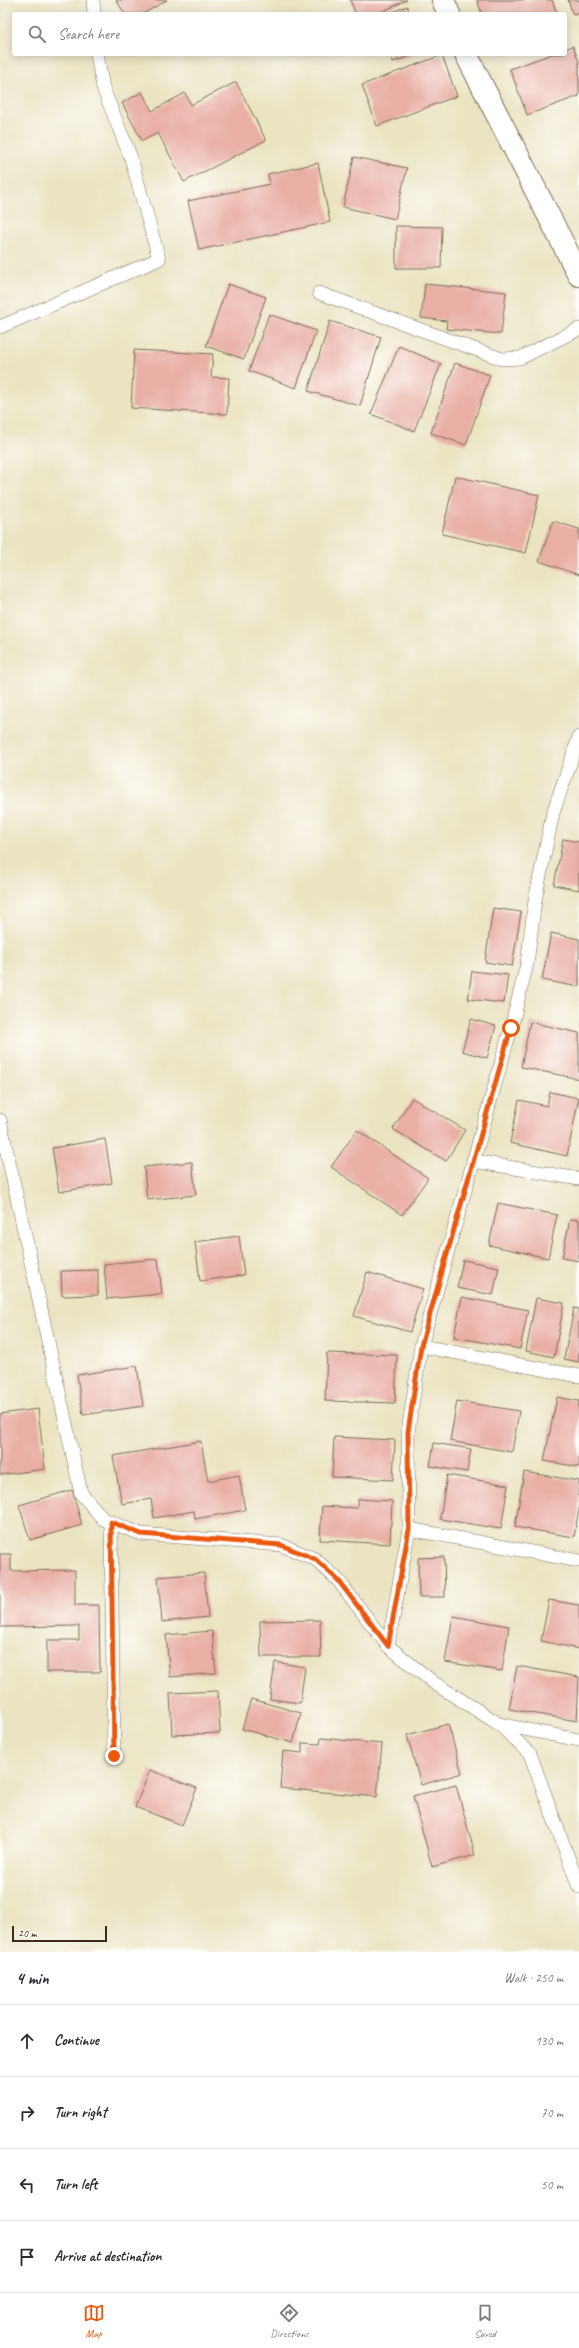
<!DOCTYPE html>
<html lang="en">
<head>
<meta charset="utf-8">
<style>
	body { margin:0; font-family:Caveat,sans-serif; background:#f7f7f7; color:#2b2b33 }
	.scale { position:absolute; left:12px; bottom:10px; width:95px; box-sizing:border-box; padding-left:4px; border:2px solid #3b2a1e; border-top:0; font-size:11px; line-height:14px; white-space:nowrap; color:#3b2a1e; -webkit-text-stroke:3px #fdfcf7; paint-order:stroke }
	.stop { position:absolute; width:12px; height:12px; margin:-9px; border:3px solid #ea580c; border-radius:50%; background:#fff }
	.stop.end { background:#ea580c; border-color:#fff; box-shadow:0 1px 4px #0008 }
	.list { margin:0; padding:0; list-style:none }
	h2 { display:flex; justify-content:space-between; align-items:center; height:52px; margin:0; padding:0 16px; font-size:17px }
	h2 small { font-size:13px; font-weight:400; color:#7c7c81 }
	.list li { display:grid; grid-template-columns:26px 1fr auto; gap:12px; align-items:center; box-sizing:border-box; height:72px; padding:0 16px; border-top:1px solid #e1e1e2 }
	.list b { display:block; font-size:15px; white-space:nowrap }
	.list em { font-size:13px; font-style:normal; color:#7c7c81 }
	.icon { flex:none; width:22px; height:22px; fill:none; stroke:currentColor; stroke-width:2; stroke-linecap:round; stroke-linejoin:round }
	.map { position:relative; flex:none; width:579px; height:1952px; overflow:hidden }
	.search { position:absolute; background:#fff; box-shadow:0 2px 10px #0003; left:12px; right:12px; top:12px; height:44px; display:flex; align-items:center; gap:10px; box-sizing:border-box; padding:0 14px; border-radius:4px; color:#7c7c81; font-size:15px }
	.sheet { height:340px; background:#fff }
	nav { display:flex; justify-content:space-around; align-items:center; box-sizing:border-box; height:56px; border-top:1px solid #e1e1e2; background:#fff; font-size:11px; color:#7c7c81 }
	nav a { display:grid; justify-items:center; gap:2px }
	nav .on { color:#ea580c }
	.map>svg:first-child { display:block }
	.building { fill:#e9afa5 }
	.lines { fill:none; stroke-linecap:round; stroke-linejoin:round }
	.lane-casing { stroke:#796b58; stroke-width:14 }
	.street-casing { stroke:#796b58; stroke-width:24 }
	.lane { stroke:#fff; stroke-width:13 }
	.street { stroke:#fff; stroke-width:22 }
	.route { stroke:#ea580c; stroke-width:5 }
</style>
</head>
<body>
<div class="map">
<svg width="579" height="1952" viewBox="0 0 579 1952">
	<rect width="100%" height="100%" fill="#fdfcf7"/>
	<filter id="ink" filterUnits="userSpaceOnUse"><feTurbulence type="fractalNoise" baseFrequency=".025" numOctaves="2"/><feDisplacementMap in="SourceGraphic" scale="8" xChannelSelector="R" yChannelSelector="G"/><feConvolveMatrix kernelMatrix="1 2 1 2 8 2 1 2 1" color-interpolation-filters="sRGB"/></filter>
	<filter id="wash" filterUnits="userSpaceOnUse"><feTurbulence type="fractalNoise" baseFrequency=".012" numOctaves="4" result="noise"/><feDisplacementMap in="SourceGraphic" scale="16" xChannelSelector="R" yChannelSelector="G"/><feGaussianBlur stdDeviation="0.9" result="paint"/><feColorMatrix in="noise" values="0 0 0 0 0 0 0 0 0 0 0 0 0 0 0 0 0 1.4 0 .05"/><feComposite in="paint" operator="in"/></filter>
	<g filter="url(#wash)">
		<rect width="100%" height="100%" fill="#ebe4c3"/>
		<g id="blocks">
			<g class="building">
				<path d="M116,0H167L143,14H125Z"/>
				<path d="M350,0H407L377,14H356Z"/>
				<path d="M477,0H552L557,14H482Z"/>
				<path d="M568,0H579V13L573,15Z"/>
				<path d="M407,6L410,14H388Z"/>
				<path d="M573,46L579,62V96L527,115L510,69L552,54H565V49Z"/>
				<path d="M390,54H416L393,62Z"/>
				<path d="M442,55L457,96L377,126L362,85Z"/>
				<path d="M236,82L266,140L184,182L158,133L142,141L122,103L142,92L152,111L185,93L191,105Z"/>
				<path d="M354,157L407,168L395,219L343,207Z"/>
				<path d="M318,163L330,222L199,250L188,201L270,184L268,174Z"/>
				<path d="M396,226L442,227L441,268H396Z"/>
				<path d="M228,284L266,297L244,359L206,346Z"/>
				<path d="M425,284L506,292L501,334L446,329L447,321L421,318Z"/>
				<path d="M269,314L316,331L296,388L249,371Z"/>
				<path d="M330,321L381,337L360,406L308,391Z"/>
				<path d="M399,346L441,364L414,431L371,414Z"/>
				<path d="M134,350L213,354L211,377L229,378L227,414L131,408Z"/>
				<path d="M455,363L490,375L466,445L431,433Z"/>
				<path d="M455,476L539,495L526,553L442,534Z"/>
				<path d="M553,521L579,529V575L539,561Z"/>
				<path d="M563,839L579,842V890L554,885Z"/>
				<path d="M493,908L521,912L512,966L485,962Z"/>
				<path d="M551,933L579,939V987L542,980Z"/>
				<path d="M472,971L508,975L504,1003L468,999Z"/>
				<path d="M471,1019L496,1026L487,1058L462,1051Z"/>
				<path d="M530,1022L579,1033V1079L521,1067Z"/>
				<path d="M550,1092L579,1098L567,1156L510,1143L519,1100L547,1106Z"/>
				<path d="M412,1098L465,1130L446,1161L393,1129Z"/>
				<path d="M357,1130L428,1178L402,1215L331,1167Z"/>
				<path d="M105,1139L112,1183L59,1192L52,1148Z"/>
				<path d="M192,1162L196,1195L147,1200L144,1167Z"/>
				<path d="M498,1203L557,1215L548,1258L489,1245Z"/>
				<path d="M570,1219L579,1220V1261L562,1258Z"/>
				<path d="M239,1236L244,1275L200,1281L195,1242Z"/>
				<path d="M158,1259L162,1294L107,1299L104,1264Z"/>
				<path d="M463,1260L499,1267L493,1295L457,1288Z"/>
				<path d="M98,1270V1295L62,1296L61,1271Z"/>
				<path d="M367,1272L423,1289L410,1332L354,1316Z"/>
				<path d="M462,1297L528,1310L520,1349L454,1337Z"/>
				<path d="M536,1298L564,1303L554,1357L526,1351Z"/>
				<path d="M574,1308L579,1309V1362L564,1359Z"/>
				<path d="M327,1353L397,1355L395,1403L325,1401Z"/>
				<path d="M137,1366L143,1406L83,1415L77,1375Z"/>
				<path d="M557,1397L579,1401V1467L544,1461Z"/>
				<path d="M457,1401L519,1411L512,1452L450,1441Z"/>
				<path d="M38,1409L45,1469L0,1475V1414Z"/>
				<path d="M334,1437L395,1440L393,1480L332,1477Z"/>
				<path d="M201,1441L208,1481L239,1475L245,1510L195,1519L194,1511L154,1518L151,1499L122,1504L113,1456Z"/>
				<path d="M434,1443L471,1449L467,1472L430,1466Z"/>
				<path d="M524,1472L579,1481V1510L574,1537L515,1527Z"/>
				<path d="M447,1475L508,1485L501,1529L440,1519Z"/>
				<path d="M72,1490L82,1525L30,1540L19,1505Z"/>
				<path d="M358,1499L392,1501L390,1544L320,1540L322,1506L357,1508Z"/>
				<path d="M0,1554H11V1571L75,1570V1605H99L100,1672H47V1640H79V1626L0,1627Z"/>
				<path d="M444,1557L445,1597H419L418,1558Z"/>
				<path d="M204,1573L208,1617L162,1622L158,1577Z"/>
				<path d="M549,1600L579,1605V1649L541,1641Z"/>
				<path d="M453,1616L509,1626L502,1671L445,1662Z"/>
				<path d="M320,1620L321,1657H261L260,1621Z"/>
				<path d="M212,1631L216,1673L170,1677L166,1635Z"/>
				<path d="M275,1662L305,1667L300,1703L270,1699Z"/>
				<path d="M517,1666L579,1677L577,1721L509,1709Z"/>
				<path d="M218,1691L220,1733L172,1735L170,1693Z"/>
				<path d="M251,1699L301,1713L293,1743L242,1729Z"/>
				<path d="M448,1724L462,1773L421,1785L407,1735Z"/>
				<path d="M321,1738L382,1744L377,1797L280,1788L283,1751L302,1753V1743L320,1744Z"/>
				<path d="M150,1770L197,1788L182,1825L135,1807Z"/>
				<path d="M456,1785L475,1855L432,1867L413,1796Z"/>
			</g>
		</g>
	</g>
	<g filter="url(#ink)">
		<use href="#blocks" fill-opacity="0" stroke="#796b58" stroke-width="1"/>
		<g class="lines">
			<defs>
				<g id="lane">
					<path d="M93,0L94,14"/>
					<path d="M319,293L502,359L520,358L579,329"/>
					<path d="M0,327L159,259L131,158L103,88L97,54"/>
					<path d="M0,1120L81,1493L103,1519L141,1534L281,1545L315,1559L338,1580L388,1646L434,1683L499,1724L530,1754L579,1887"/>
					<path d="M473,1161L579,1179"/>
					<path d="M421,1346L579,1376"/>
					<path d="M111,1522L114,1756"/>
					<path d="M409,1529L579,1561"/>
					<path d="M388,1646L409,1529L408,1432L421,1346L511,1028L527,964L535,900L553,813L579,737"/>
					<path d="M499,1724L579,1740"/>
				</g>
				<g id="street">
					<path d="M443,0L449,14"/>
					<path d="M466,54L579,275"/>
				</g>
			</defs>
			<use href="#lane" class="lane-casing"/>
			<use href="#street" class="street-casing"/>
			<use href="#lane" class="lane"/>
			<use href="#street" class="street"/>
		</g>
	</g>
	<g class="lines" filter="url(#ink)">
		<path class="route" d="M114,1756L111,1522L141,1534L281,1545L315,1559L338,1580L388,1646L409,1529L408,1432L421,1346L511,1028"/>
	</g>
</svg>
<div class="scale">20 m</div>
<div class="stop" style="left:511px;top:1028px"></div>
<div class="stop end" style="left:114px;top:1756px"></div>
<div class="search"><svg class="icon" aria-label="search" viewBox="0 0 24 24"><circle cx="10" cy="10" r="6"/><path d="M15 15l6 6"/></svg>Search here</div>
</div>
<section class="sheet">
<h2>4 min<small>Walk · 250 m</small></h2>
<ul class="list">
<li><svg class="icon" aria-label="ahead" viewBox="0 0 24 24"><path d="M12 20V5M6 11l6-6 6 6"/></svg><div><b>Continue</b></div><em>130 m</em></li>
<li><svg class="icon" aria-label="right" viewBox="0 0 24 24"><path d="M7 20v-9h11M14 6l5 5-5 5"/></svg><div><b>Turn right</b></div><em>70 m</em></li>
<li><svg class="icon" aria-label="left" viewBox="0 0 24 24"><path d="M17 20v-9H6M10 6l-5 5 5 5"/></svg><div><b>Turn left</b></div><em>50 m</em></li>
<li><svg class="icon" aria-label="arrive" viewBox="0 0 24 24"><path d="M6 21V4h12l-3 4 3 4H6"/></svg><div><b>Arrive at destination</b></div></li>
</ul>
</section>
<nav>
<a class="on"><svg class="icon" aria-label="map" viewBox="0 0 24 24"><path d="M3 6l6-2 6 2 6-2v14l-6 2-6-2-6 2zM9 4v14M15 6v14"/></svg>Map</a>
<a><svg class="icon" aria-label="directions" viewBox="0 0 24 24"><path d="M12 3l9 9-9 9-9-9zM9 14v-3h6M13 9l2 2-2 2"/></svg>Directions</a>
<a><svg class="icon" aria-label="saved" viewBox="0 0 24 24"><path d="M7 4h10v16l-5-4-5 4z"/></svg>Saved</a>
</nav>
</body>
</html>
